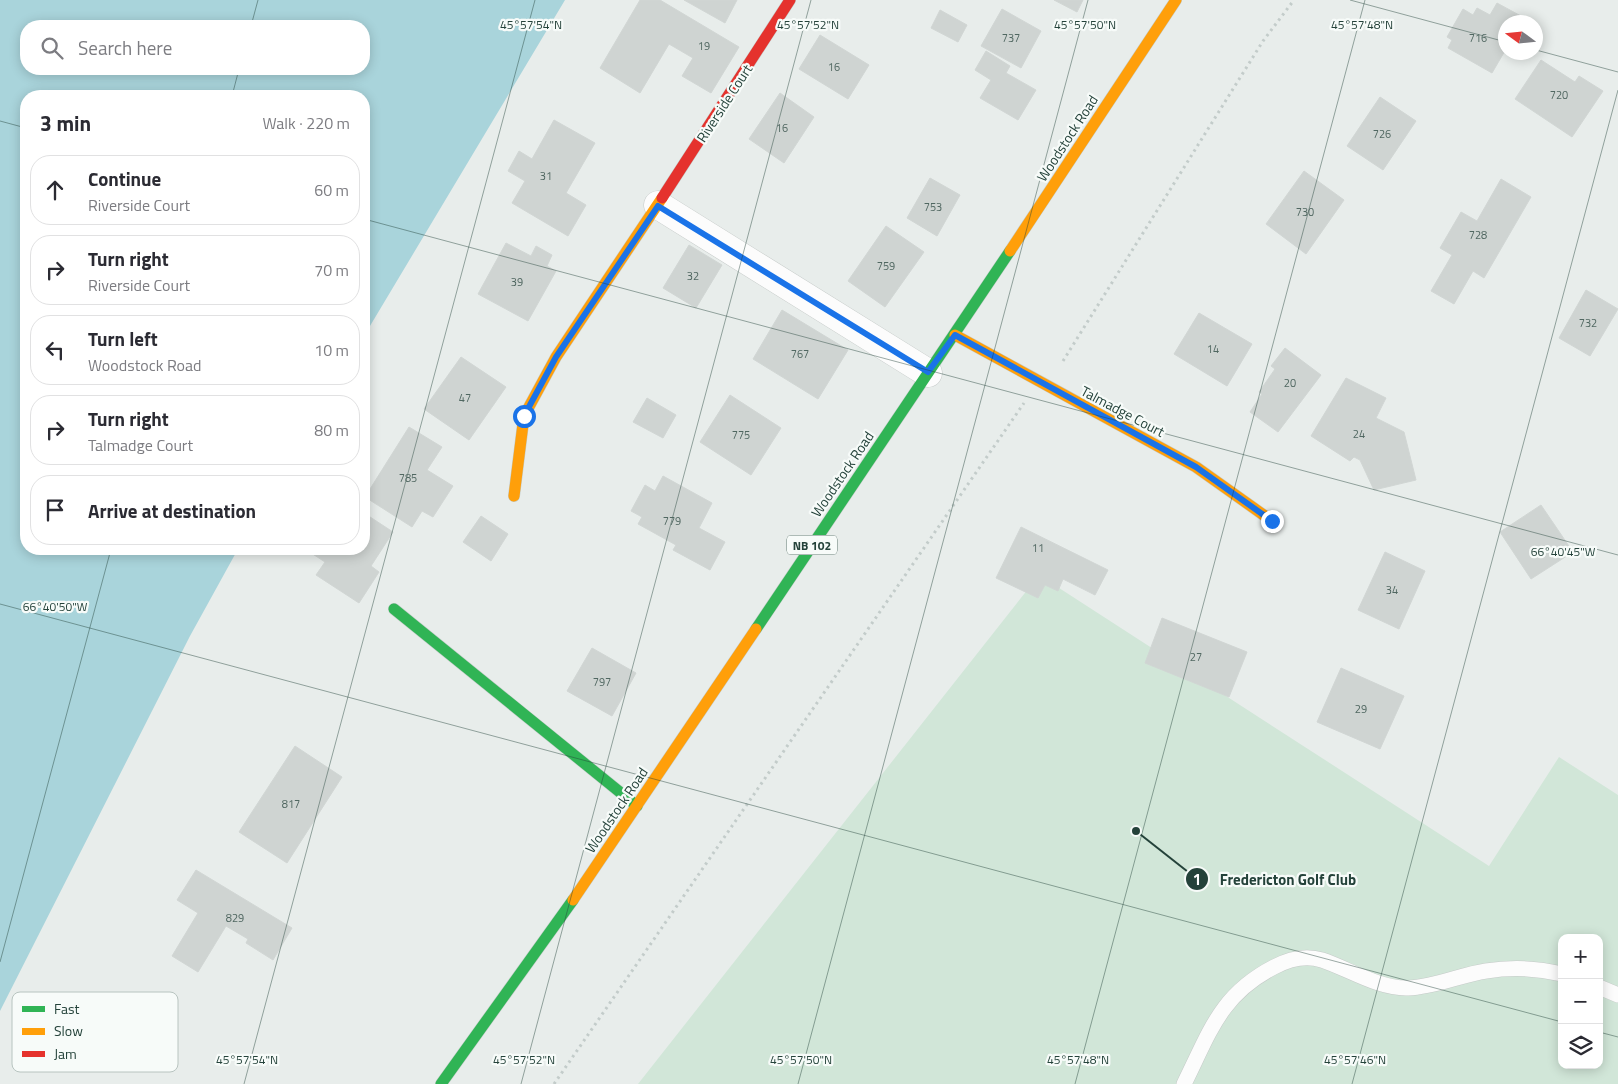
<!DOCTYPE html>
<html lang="en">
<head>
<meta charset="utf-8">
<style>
	body { margin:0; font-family:"Titillium Web",sans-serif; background:#f7f7f7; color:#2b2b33 }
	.controls { position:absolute; right:15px; bottom:15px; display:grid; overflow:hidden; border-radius:10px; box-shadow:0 2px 12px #0003 }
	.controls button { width:45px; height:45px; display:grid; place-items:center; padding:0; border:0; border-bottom:1px solid #e1e1e2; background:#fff; color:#2b2b33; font:25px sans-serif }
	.compass { position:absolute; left:1498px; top:15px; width:45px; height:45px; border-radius:50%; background:#fff; box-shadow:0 2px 12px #0003; rotate:285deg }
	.stop { position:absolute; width:15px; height:15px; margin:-11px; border:4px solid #1a73e8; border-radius:50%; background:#fff }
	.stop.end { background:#1a73e8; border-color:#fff; box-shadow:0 1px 5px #0008 }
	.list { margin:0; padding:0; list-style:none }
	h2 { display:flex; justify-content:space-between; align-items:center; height:65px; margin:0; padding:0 20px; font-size:21px }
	h2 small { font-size:16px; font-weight:400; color:#7c7c81 }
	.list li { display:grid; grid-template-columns:32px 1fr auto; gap:15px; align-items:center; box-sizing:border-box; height:70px; margin:0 10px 10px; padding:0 10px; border:1px solid #e1e1e2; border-radius:20px }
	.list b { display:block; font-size:19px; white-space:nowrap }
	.list p { margin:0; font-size:16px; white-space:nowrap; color:#7c7c81 }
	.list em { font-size:16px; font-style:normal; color:#7c7c81 }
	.icon { flex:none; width:28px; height:28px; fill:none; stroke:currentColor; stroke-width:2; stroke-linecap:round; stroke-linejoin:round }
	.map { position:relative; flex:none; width:1618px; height:1084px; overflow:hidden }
	.search { position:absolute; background:#fff; box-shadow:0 2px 12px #0003; left:20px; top:20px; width:350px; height:55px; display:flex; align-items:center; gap:12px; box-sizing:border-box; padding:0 18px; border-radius:20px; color:#7c7c81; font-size:19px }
	.panel { position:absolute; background:#fff; box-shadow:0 2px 12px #0003; left:20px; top:90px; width:350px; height:465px; border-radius:20px }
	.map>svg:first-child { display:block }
	.green { fill:#d1e6d8; fill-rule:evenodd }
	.water { fill:#a9d4db; fill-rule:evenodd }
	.building { fill:#cfd4d2; stroke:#d1d6d4 }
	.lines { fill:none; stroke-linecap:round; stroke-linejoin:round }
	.lane-casing { stroke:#c5cac8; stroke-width:16 }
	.street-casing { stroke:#c5cac8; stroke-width:29 }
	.fast-casing { stroke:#c3cbc8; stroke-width:12 }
	.slow-casing { stroke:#c3cbc8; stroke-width:12 }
	.jam-casing { stroke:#c3cbc8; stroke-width:12 }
	.path { stroke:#c3ccca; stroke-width:3; stroke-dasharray:2.5 4; stroke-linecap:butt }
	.lane { stroke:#fcfcfc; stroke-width:15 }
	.street { stroke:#fcfcfc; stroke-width:28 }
	.fast { stroke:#30b455; stroke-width:11 }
	.slow { stroke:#ff9f0a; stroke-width:11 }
	.jam { stroke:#e5322d; stroke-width:11 }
	.route { stroke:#1a73e8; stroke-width:6 }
	.ticks { fill:none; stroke:#24423a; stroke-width:1; stroke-opacity:0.45 }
	.labels { text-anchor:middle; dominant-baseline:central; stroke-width:4.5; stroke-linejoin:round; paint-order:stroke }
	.number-label { font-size:11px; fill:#506761 }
	.shield { fill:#f7fbf9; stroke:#637a73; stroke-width:1 }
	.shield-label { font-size:12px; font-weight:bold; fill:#24423a }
	.street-label { font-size:14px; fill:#24423a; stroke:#f7fbf9 }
	.key { fill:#f7fbf9; stroke:#b8c4c0; stroke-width:1 }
	.key-label { font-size:14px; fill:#24423a }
	.ticks-label { font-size:12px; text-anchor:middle; fill:#24423a; stroke:#f7fbf9; stroke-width:4.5; stroke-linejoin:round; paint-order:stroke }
	.leader { fill:none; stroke:#24423a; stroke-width:2 }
	.callout-dot { fill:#24423a; stroke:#f7fbf9; stroke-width:2 }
	.mark-label { font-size:15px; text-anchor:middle; font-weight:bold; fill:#fff }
	.callout-label { font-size:15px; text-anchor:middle; font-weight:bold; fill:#24423a; stroke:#f7fbf9; stroke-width:4.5; stroke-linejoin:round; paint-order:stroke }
</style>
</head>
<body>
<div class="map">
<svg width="1618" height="1084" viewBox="0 0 1618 1084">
	<rect width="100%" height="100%" fill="#e8edeb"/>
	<path class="green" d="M1039,575L1489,866L1559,757L1618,795V1084H638ZM1562,938H1599V1065H1562Z"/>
	<path class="water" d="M0,0H565L364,336V96H26V549H238L190,636L0,1011ZM26,26H364V69H26Z"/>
	<g class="building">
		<path d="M640,0H660L739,47L711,93L682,76L693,58L669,44L640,93L600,68Z"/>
		<path d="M684,0H737L725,23Z"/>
		<path d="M1054,0H1083L1077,12Z"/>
		<path d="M1497,3L1532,22H1506V49L1492,73L1448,48L1452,40L1447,37L1463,9L1473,15L1477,8L1490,15Z"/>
		<path d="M1002,9L1041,31L1021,68L981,46Z"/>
		<path d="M940,10L967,25L958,42L931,28Z"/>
		<path d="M820,35L869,65L848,99L799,69Z"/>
		<path d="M986,51L1010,66L1006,73L1036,90L1018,120L980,98L991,80L975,70Z"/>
		<path d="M1541,60L1575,82L1579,76L1603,91L1572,137L1515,99Z"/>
		<path d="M780,93L814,117L784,163L749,139Z"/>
		<path d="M1380,97L1416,121L1383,170L1347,146Z"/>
		<path d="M554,120L595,143L566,193L586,205L568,236L512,203L525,181L508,171L519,151L532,159Z"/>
		<path d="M1304,171L1344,200L1306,254L1266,224Z"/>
		<path d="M930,178L960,195L937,236L907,218Z"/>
		<path d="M1501,179L1531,197L1484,278L1473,271L1454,304L1431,291L1452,255L1440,248L1461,212L1477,221Z"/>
		<path d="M886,226L924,252L885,307L848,281Z"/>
		<path d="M506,243L531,256L536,246L552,255L547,266L556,271L528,321L478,294Z"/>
		<path d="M689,245L722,265L696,308L663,288Z"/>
		<path d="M1586,290L1618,309L1590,356L1559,338Z"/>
		<path d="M782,310L848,350L818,399L753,359Z"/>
		<path d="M1199,313L1252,344L1227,386L1174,354Z"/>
		<path d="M1285,348L1321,375L1278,432L1250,412L1262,394L1259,392L1275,369L1271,366Z"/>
		<path d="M461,357L506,387L469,440L424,409Z"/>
		<path d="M1346,378L1386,398L1376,418L1404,432L1416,480L1374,490L1360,460L1354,457L1350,461L1311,436Z"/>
		<path d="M730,395L781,428L751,475L700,442Z"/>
		<path d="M647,398L676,415L663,438L633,422Z"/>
		<path d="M409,427L442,447L427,470L453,486L433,517L422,511L412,527L365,497Z"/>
		<path d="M663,476L712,503L699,528L725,542L710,570L673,550L676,545L638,524L642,517L631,511L645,485L655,491Z"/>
		<path d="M1541,505L1573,552L1531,579L1500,532Z"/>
		<path d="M364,513L393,532L371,566L379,572L359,603L316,575L325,562L305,549H364Z"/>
		<path d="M481,516L508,534L491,561L463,542Z"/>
		<path d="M1021,527L1108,570L1095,595L1063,579L1058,591L1045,585L1038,598L996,578Z"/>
		<path d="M1385,552L1425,571L1399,629L1358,610Z"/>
		<path d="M1162,618L1247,652L1229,697L1145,663Z"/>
		<path d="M592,648L636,673L612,716L567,691Z"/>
		<path d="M1341,668L1404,696L1380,749L1317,722Z"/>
		<path d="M295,746L342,777L287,863L239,832Z"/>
		<path d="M196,870L292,928L273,960L246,943L248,939L226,926L198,972L172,956L198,913L177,900Z"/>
	</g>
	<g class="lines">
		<defs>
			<g id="lane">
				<path d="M1599,987L1618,995"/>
				<path d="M1184,1084C1210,1032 1220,995 1274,967C1289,959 1306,955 1322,960C1349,969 1379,989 1408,988C1435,987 1460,975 1486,971C1511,967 1537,968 1562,974"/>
			</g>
			<path id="street" d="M658,205L928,373"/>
			<g id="fast">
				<path d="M394,609L637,806"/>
				<path d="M756,629L1010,251"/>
				<path d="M441,1084L573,900"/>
			</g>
			<g id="slow">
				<path d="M1010,251L1176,0"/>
				<path d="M955,335L1196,467L1272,521"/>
				<path d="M514,496L524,416L556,357L662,198"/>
				<path d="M573,900L756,629"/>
			</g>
			<path id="jam" d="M662,198L790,0"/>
		</defs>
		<use href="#lane" class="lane-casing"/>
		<use href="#street" class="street-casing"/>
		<use href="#fast" class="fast-casing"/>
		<use href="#slow" class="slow-casing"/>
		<use href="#jam" class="jam-casing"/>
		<g class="path">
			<path d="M1063,361L1263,41L1294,0"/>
			<path d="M554,1084L1024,403"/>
		</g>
		<use href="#lane" class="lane"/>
		<use href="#street" class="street"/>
		<use href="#fast" class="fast"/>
		<use href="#slow" class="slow"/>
		<use href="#jam" class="jam"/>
	</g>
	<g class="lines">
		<path class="route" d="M524,416L556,357L658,206L928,372L955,335L1196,467L1272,521"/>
	</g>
	<path class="ticks" d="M1350,0L1506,42M251,26L258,0M1536,50L1618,72M232,96L239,69M0,121L26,128M364,219L1618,555M0,604L1562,1022M0,962L111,549M1599,1032L1618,1037M244,1084L535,0M521,1084L811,0M798,1084L1088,0M1075,1084L1365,0M1352,1084L1618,90"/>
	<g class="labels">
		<g class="number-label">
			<text x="1011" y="38">737</text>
			<text x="1478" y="38">716</text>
			<text x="704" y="46">19</text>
			<text x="834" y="67">16</text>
			<text x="1559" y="95">720</text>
			<text x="782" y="128">16</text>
			<text x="1382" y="134">726</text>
			<text x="546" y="176">31</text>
			<text x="933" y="207">753</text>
			<text x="1305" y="212">730</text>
			<text x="1478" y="235">728</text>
			<text x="886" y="266">759</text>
			<text x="693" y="276">32</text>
			<text x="517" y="282">39</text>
			<text x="1588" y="323">732</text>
			<text x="1213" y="349">14</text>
			<text x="800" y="354">767</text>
			<text x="1290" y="383">20</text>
			<text x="465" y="398">47</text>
			<text x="1359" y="434">24</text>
			<text x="741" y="435">775</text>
			<text x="408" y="478">785</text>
			<text x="672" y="521">779</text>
			<text x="1038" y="548">11</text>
			<text x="1392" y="590">34</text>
			<text x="1196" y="657">27</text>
			<text x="602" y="682">797</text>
			<text x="1361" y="709">29</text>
			<text x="291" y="804">817</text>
			<text x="235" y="918">829</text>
		</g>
		<rect class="shield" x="787" y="535.5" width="50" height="19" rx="4"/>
		<g class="shield-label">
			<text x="812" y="545">NB 102</text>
		</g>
		<g class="street-label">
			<text transform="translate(724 103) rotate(-57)">Riverside Court</text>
			<text transform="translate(1067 138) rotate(-57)">Woodstock Road</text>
			<text transform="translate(1123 411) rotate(28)">Talmadge Court</text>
			<text transform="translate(842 474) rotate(-56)">Woodstock Road</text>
			<text transform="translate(616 810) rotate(-56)">Woodstock Road</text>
		</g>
	</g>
	<rect x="12" y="992" width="166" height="80" rx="8" class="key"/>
	<rect x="22" y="1006" width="23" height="6" fill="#30b455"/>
	<rect x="22" y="1028" width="23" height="7" fill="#ff9f0a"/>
	<rect x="22" y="1051" width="23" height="6" fill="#e5322d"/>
	<g class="key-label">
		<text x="54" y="1014">Fast</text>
		<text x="54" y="1036">Slow</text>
		<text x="54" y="1059">Jam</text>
	</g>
	<g class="ticks-label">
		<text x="531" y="29">45°57'54"N</text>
		<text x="808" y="29">45°57'52"N</text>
		<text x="1085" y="29">45°57'50"N</text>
		<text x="1362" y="29">45°57'48"N</text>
		<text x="1563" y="556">66°40'45"W</text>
		<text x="55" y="611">66°40'50"W</text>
		<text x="247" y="1064">45°57'54"N</text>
		<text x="524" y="1064">45°57'52"N</text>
		<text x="801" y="1064">45°57'50"N</text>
		<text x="1078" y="1064">45°57'48"N</text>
		<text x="1355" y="1064">45°57'46"N</text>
	</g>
	<path class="leader" d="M1136 831L1197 879"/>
	<g class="callout-dot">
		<circle cx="1136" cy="831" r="5"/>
		<circle cx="1197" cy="879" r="12"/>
	</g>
	<g class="mark-label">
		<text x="1197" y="885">1</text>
	</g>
	<g class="callout-label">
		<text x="1288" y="885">Fredericton Golf Club</text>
	</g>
</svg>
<div class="controls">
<button>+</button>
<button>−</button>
<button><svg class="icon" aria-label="layers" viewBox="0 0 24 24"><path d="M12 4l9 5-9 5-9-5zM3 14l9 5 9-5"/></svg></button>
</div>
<svg class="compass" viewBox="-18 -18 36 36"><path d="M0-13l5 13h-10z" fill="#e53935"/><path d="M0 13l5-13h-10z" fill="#7c7c81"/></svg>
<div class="stop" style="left:524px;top:416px"></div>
<div class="stop end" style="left:1272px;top:521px"></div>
<div class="search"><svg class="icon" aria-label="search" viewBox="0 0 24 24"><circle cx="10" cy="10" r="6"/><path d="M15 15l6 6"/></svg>Search here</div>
<section class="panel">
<h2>3 min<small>Walk · 220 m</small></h2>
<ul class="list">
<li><svg class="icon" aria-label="ahead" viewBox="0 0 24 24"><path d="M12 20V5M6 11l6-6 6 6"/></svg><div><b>Continue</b><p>Riverside Court</p></div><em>60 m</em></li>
<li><svg class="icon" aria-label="right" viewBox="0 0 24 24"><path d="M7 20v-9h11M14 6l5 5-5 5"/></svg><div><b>Turn right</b><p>Riverside Court</p></div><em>70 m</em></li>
<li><svg class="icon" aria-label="left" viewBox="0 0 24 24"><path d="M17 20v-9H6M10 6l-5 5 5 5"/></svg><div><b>Turn left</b><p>Woodstock Road</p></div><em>10 m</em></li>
<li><svg class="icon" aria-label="right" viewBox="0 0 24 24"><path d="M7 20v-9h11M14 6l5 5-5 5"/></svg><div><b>Turn right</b><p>Talmadge Court</p></div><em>80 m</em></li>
<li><svg class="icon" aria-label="arrive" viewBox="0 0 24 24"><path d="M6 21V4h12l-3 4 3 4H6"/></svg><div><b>Arrive at destination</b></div></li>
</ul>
</section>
</div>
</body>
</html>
